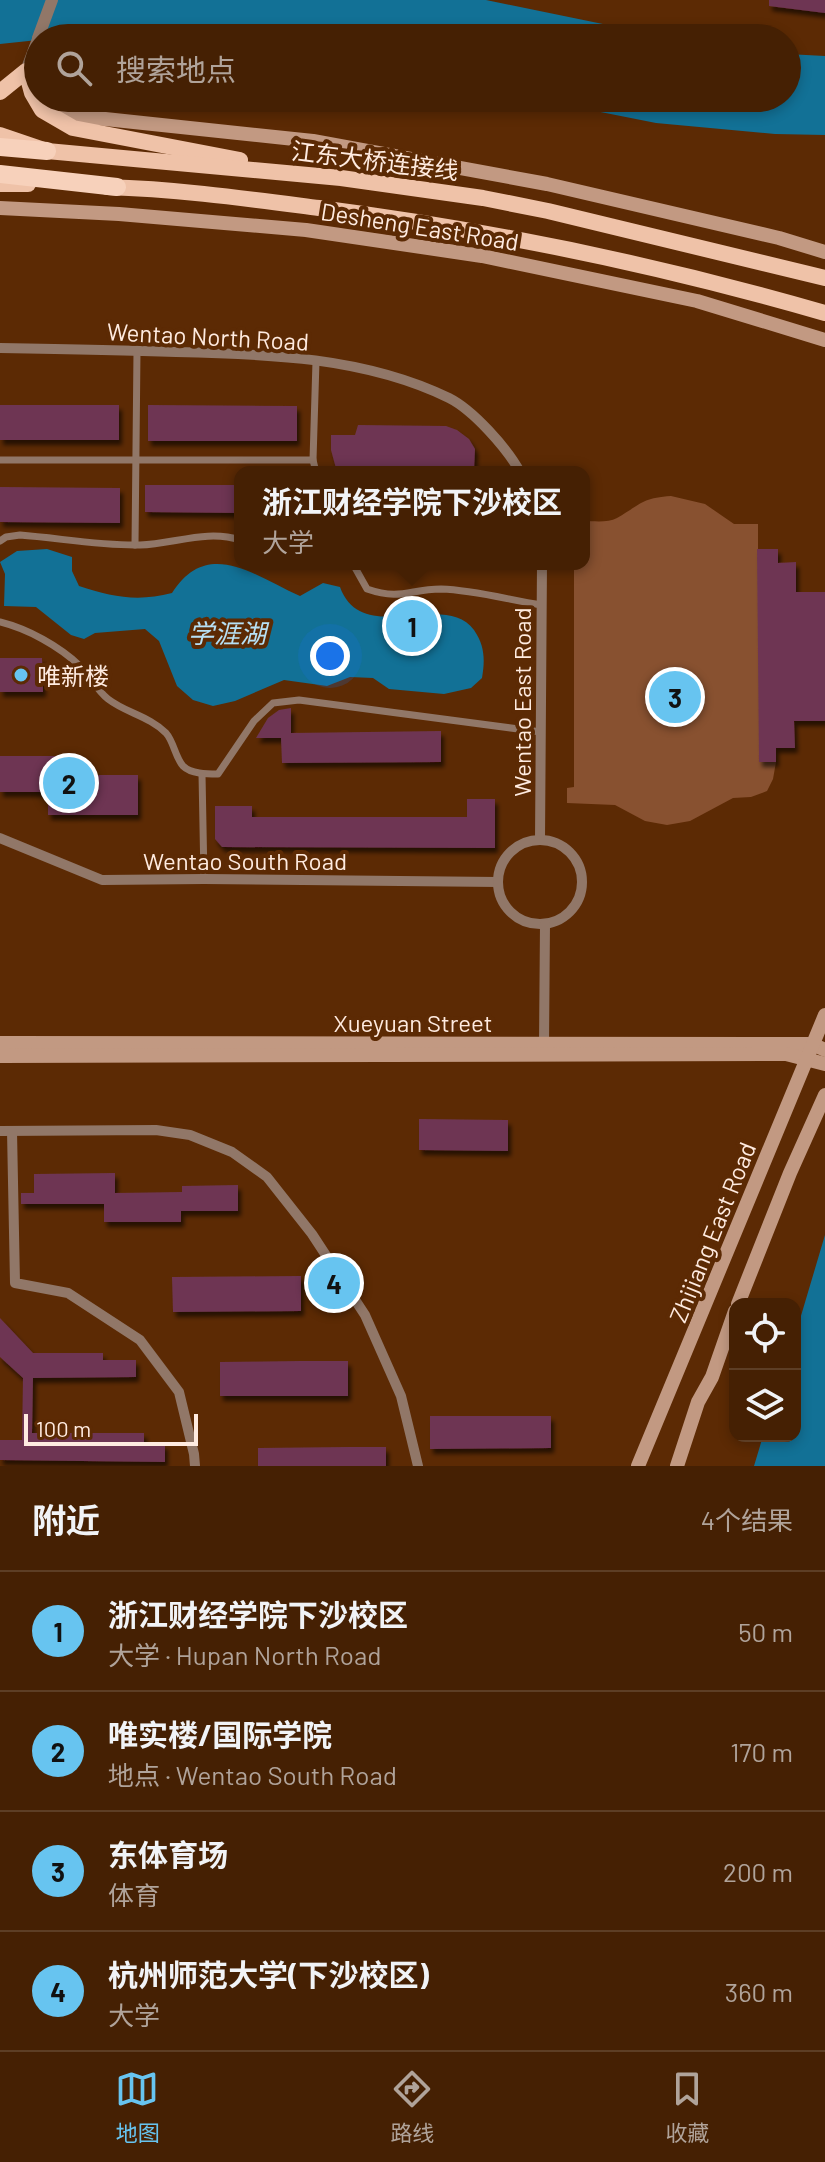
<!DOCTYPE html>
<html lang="zh">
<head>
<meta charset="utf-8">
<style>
	body { margin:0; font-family:Barlow,"Noto Sans SC",sans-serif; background:#4f2d12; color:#f1f3f6 }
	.controls { position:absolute; right:24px; bottom:24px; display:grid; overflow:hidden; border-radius:16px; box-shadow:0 4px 12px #0003 }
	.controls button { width:72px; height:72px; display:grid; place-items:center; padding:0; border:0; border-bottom:2px solid #5d3e25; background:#452003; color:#f1f3f6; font:40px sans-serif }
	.scale { position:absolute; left:24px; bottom:20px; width:174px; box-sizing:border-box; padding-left:8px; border:4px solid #ffebe0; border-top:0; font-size:22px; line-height:28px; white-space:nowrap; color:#ffebe0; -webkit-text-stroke:6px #5c2a04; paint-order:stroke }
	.you { position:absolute; left:330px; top:656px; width:28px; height:28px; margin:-20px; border:6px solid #fff; border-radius:50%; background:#1a73e8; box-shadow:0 0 0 12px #1a73e833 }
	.badge { display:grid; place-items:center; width:52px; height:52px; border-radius:50%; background:#67c4f0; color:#111; font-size:26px; font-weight:700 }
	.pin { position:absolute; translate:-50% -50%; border:4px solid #fff; box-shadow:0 2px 8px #0006 }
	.popup { position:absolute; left:234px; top:466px; width:356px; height:104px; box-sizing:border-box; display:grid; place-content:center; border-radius:16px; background:#452003; filter:drop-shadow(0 2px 6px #0005); font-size:26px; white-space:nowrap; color:#b0a39a }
	.popup b { font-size:30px; color:#f1f3f6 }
	.popup::after { content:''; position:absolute; left:50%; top:100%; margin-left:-16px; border:16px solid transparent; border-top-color:#452003 }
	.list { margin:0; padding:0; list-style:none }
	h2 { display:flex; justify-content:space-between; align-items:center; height:104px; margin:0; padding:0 32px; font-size:34px }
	h2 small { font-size:26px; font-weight:400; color:#b0a39a }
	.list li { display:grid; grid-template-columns:52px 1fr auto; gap:24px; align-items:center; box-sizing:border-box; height:120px; padding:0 32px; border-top:2px solid #5d3e25 }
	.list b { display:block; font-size:30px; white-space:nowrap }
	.list p { margin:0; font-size:26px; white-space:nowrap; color:#b0a39a }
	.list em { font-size:26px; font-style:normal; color:#b0a39a }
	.icon { flex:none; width:44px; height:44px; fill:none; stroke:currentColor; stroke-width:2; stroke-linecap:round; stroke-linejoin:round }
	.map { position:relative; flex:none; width:825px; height:1466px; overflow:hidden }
	.search { position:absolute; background:#452003; box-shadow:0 4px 12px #0003; left:24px; right:24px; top:24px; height:88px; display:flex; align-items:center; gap:20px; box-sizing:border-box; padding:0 28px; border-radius:44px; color:#b0a39a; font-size:30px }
	.sheet { height:584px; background:#452003 }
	nav { display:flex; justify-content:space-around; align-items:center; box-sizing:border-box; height:112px; border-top:2px solid #5d3e25; background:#452003; font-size:22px; color:#b0a39a }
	nav a { display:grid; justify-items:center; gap:4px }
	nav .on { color:#67c4f0 }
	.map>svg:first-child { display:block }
	.green { fill:#885130 }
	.water { fill:#127196 }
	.building { fill:#6e3652; filter:url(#shadow) }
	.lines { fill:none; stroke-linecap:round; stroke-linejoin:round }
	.pedestrian { stroke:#917768; stroke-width:7 }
	.minor { stroke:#917768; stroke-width:10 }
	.tertiary { stroke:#917768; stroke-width:12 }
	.secondary { stroke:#c29982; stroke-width:14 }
	.trunk { stroke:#efc2a8; stroke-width:16 }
	.motorway { stroke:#f7d1bb; stroke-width:18 }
	.poi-dot { fill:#67c4f0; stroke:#5c2a04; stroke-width:3 }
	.labels { text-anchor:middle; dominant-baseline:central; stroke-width:8; stroke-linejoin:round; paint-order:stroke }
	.street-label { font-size:24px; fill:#ffebe0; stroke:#5c2a04 }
	.poi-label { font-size:24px; fill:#ffebe0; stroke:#5c2a04; text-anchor:start }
	.water-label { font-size:26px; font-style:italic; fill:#b7e0f5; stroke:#5c2a04 }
</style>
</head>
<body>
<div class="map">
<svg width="825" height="1466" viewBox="0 0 825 1466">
	<defs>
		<filter id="shadow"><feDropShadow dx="3" dy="5" stdDeviation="2" flood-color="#0009"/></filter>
	</defs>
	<rect width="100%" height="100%" fill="#5c2a04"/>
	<path class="green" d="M671,496L705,504L734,524H758V549H778L776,762L773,779L767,791L751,797L733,798L690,821L667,825L645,821L615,805L567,803V788L574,787V564H584V521C594,521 608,523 617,518C640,505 641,498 671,496Z"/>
	<g class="water">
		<path d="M0,0H486L671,38L84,36L38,38V40L0,44Z"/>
		<path d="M787,54L825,56V135L775,134L656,123L530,98H787Z"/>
		<path d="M47,549L72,557V571L79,586C112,597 138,602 172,593C208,536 256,577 300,596L323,583L340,587C362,648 445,589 474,630C485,646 485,660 482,678L471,688L444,694L389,689L373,678L350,677L327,686L284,680L235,701L213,706L193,700L177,686L159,641L145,629L95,633L84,639L71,635L36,607L4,606L5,574L0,562L17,551Z"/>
		<path d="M825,1235V1466H754L763,1436H795V1336Z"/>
	</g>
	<g class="building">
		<path d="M769,0H825V13L769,6Z"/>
		<rect x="0" y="405" width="119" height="35"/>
		<path d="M148,405L297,406V441H148Z"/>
		<path d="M358,425L446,426L457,430L469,439L475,449L474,470L337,472L331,450V435H355Z"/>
		<path d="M145,485H240V513L145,512Z"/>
		<path d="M0,487L120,488V523L0,522Z"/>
		<path d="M757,549H778V563L796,562V592H825V721H794L795,748H776V762H759Z"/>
		<path d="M0,658H42L43,692H0Z"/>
		<path d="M291,708V733L441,731V762L282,763L281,738H256L268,718L279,710Z"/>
		<path d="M0,756H58V775H138V815H48V792H0Z"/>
		<path d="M467,799H495V848L222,847L215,839V806H252V817H467Z"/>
		<path d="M419,1119L508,1120V1151L419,1150Z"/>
		<path d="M115,1173V1193L182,1192V1186L238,1185V1211H181V1222H104V1204H21V1193H34V1174Z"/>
		<path d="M301,1276V1311L173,1312L172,1277Z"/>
		<path d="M0,1318L33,1353H103V1360H136V1377L33,1378L32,1433H144V1444H165V1462L0,1460V1440H22L23,1378L0,1357Z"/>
		<path d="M301,1361H348V1396H220V1362Z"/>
		<path d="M430,1416H551V1448L430,1449Z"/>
		<path d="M348,1447H386V1466H258V1448Z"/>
	</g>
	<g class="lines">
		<g class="pedestrian">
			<path d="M0,460H313"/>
			<path d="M316,472L313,460L316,361"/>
			<path d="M0,541L6,537L20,535C59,538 101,546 140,545C174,544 207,529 240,540"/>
			<path d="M135,545L137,351"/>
			<path d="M353,564L367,589C402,601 409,589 441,589C475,590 509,600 542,605"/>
			<path d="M0,622C28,629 59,646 80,666C91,676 96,690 108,699C126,713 149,716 166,733C174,742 175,757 183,766C191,774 207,774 218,774L254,721L273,703L299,700L541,732"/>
			<path d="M202,774L204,879"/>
		</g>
		<g class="minor">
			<path d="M0,348C59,349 117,350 176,352C268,354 365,357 449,398C473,410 507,448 520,472"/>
			<path d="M0,838L102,880L204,879L498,882"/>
			<path d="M540,839L542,564"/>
			<circle cx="540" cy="882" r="42"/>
			<path d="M544,1044L545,924"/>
			<path d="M0,1131L156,1130L190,1135L232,1152L267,1177L312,1234L365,1315L401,1396L418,1466"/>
			<path d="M12,1131L15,1283L68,1293L140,1340L179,1392L194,1454L195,1466"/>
		</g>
		<g class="tertiary">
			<path d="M38,38L52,0"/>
			<path d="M26,71L38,39"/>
		</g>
		<g class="secondary">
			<path d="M49,98L77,116L313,141L547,184L779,238L825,252"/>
			<path d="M0,208L119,214L306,230L482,256L697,301L825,340"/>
			<path d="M0,1043L812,1044L825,1050"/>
			<path d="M0,1056L786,1054L825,1064"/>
			<path d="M738,1304L790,1173L825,1095"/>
			<path d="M638,1466L825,1015"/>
			<path d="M677,1466L698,1402L712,1377L735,1311"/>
		</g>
		<g class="trunk">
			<path d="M0,92L26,71L32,93L42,110L73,128L240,160"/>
			<path d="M0,135L47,151L341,178L483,198L548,211L825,278"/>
			<path d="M0,184H28"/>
			<path d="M107,187C177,189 249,199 319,208C490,230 659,265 825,313"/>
		</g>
		<g class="motorway">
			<path d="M0,147L47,151"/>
			<path d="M0,174L117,187"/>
		</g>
	</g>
	<circle class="poi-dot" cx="21" cy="675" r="8"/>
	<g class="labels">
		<g class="street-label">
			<text transform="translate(375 160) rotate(7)">江东大桥连接线</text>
			<text transform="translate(420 226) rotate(9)">Desheng East Road</text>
			<text transform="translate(208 336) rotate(3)">Wentao North Road</text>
			<text transform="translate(521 702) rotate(-90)">Wentao East Road</text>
			<text x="245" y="860">Wentao South Road</text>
			<text x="413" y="1022">Xueyuan Street</text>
			<text transform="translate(712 1232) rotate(-68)">Zhijiang East Road</text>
		</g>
		<g class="poi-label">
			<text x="37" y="675">唯新楼</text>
		</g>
		<g class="water-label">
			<text x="227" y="632">学涯湖</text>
		</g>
	</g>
</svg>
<div class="controls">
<button><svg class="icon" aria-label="locate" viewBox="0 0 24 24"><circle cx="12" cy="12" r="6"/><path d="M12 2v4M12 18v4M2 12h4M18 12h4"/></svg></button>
<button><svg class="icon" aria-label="layers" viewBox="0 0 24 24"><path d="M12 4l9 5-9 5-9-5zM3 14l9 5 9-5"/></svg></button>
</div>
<div class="scale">100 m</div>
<div class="you"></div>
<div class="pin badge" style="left:412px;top:626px">1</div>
<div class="popup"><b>浙江财经学院下沙校区</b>大学</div>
<div class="pin badge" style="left:69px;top:783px">2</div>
<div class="pin badge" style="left:675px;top:697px">3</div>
<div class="pin badge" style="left:334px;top:1283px">4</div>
<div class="search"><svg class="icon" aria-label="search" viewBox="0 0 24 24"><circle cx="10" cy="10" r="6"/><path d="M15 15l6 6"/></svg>搜索地点</div>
</div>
<section class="sheet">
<h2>附近<small>4个结果</small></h2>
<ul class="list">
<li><span class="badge">1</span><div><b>浙江财经学院下沙校区</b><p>大学 · Hupan North Road</p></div><em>50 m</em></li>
<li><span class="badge">2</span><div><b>唯实楼/国际学院</b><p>地点 · Wentao South Road</p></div><em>170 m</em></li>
<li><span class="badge">3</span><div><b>东体育场</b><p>体育</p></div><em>200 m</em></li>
<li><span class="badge">4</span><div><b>杭州师范大学(下沙校区)</b><p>大学</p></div><em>360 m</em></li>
</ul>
</section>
<nav>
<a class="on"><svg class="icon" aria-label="map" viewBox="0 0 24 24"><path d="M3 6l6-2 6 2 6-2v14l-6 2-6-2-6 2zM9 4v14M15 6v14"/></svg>地图</a>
<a><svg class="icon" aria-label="directions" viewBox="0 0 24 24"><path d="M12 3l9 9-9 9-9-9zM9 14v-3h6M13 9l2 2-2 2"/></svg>路线</a>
<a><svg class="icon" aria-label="saved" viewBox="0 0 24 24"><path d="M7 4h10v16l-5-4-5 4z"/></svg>收藏</a>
</nav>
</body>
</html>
